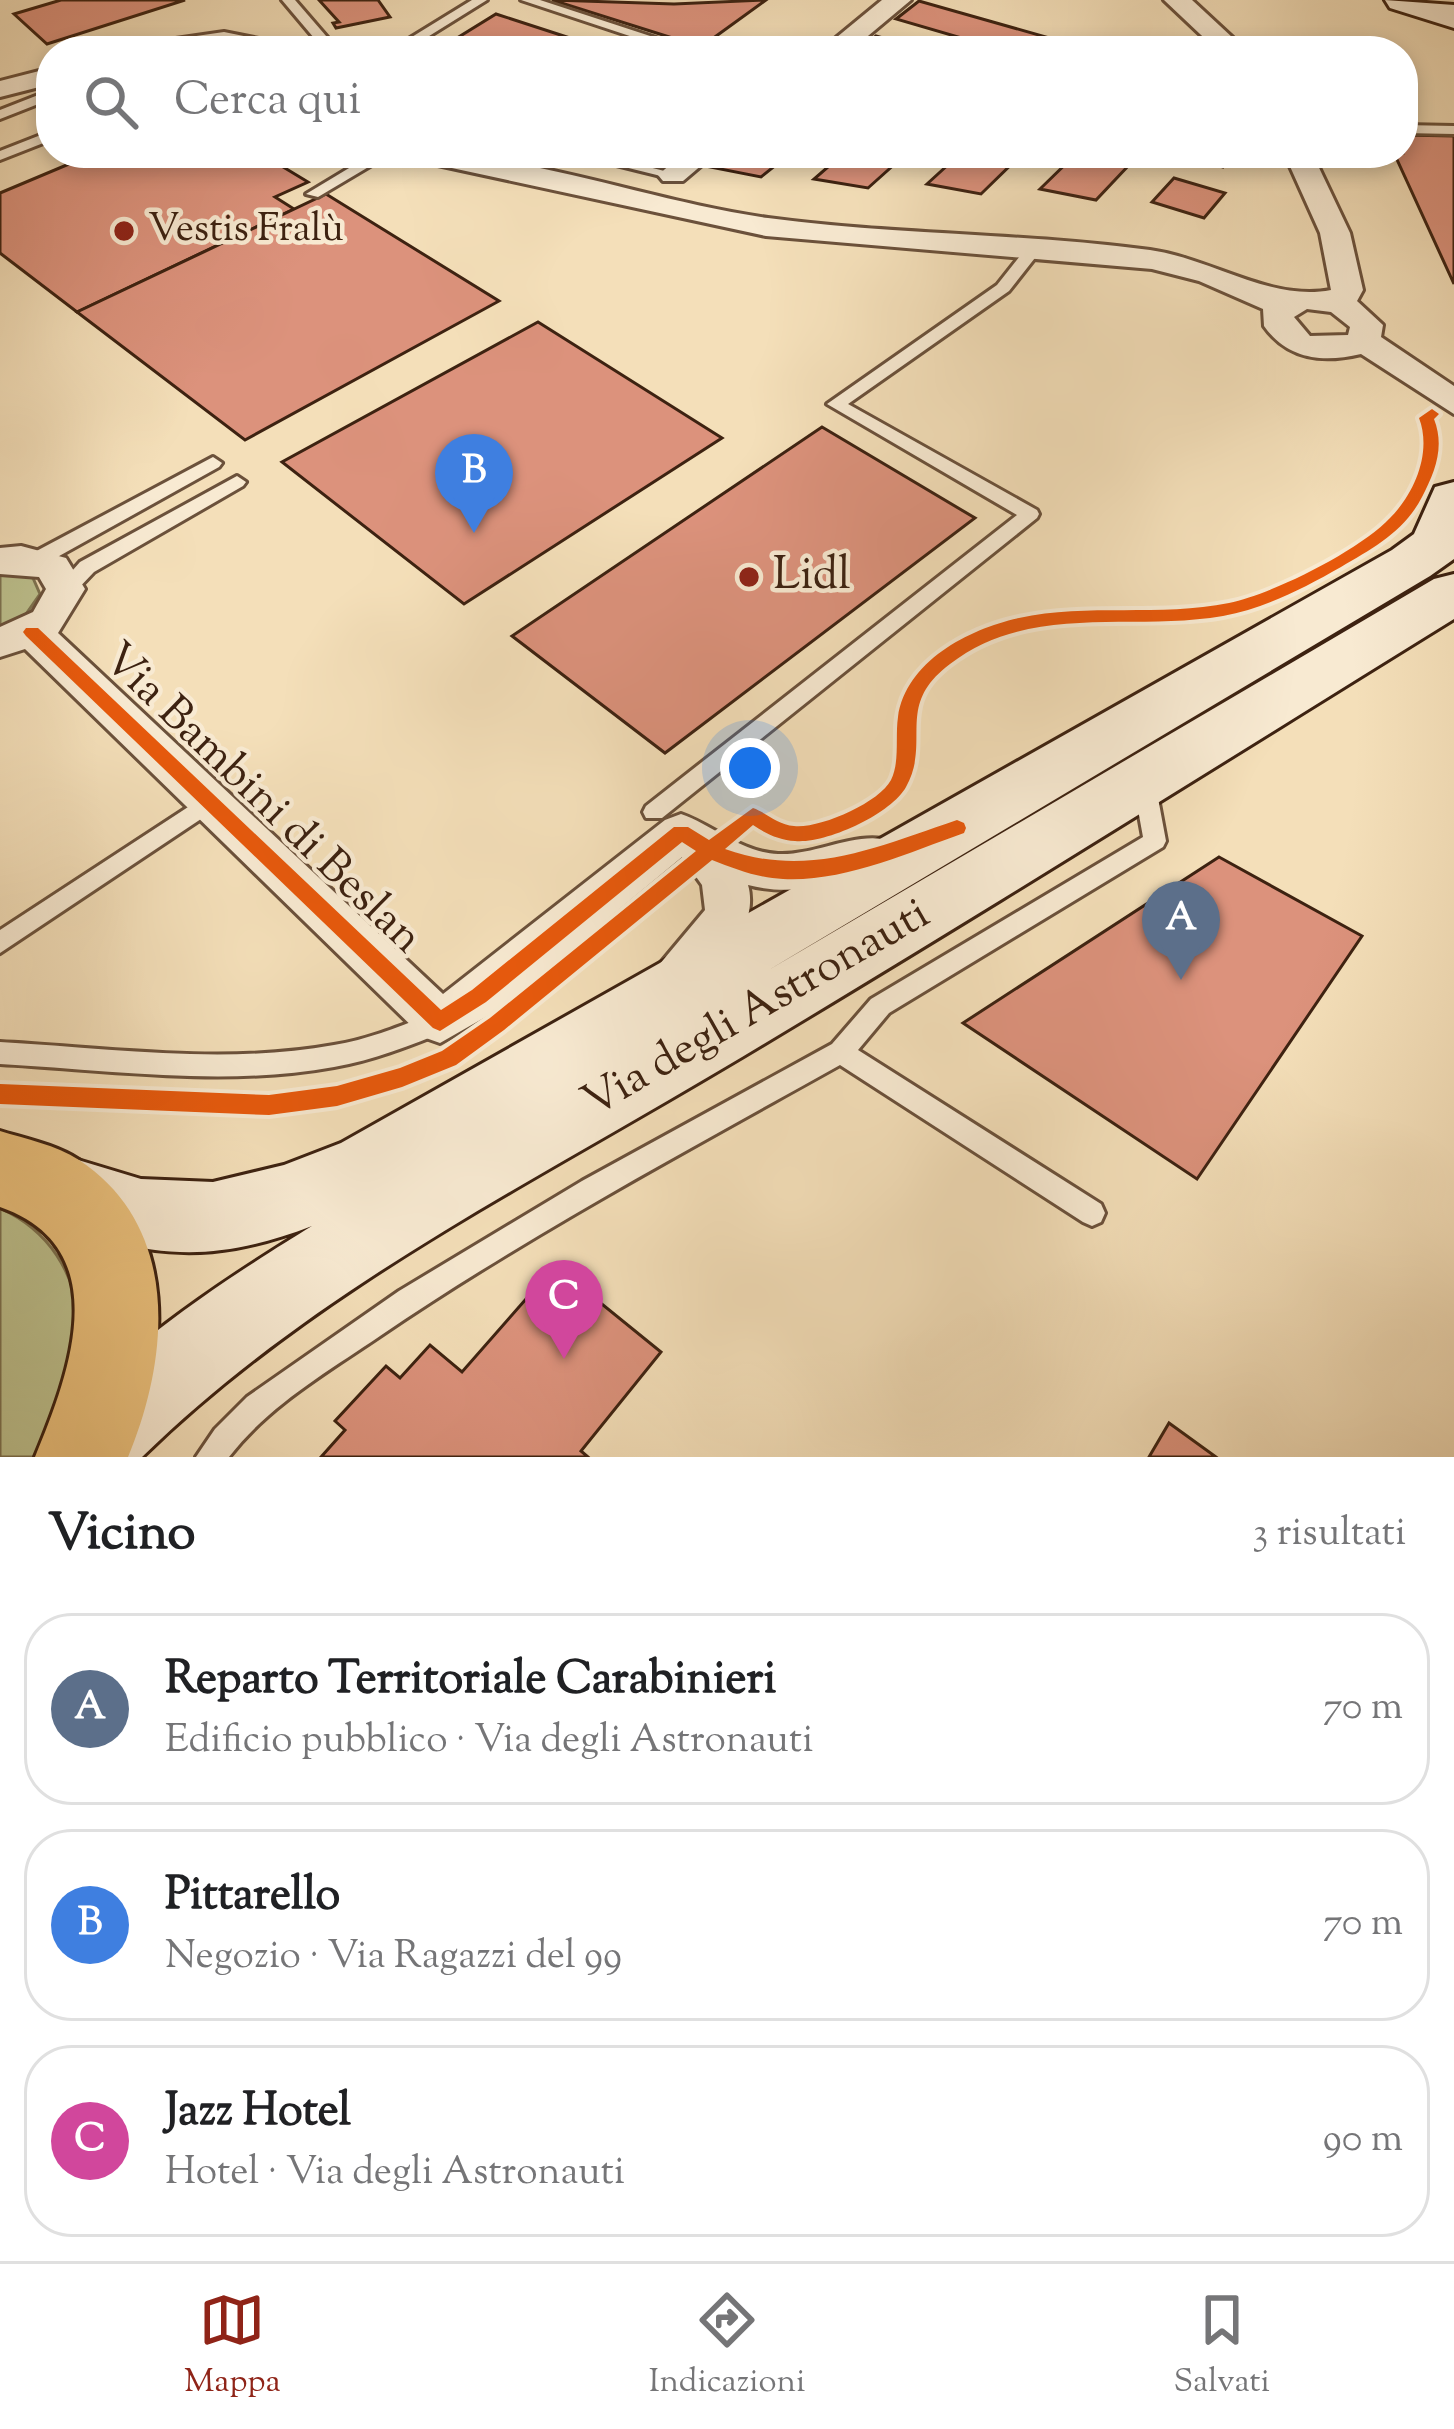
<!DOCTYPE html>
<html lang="it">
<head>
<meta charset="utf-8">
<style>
	body { margin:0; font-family:"Sorts Mill Goudy",serif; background:#f2f2f2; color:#202124 }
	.you { position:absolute; left:750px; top:768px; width:42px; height:42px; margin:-30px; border:9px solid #fff; border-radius:50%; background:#1a73e8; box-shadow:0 0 0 18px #1a73e833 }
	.badge { display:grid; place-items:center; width:78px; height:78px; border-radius:50%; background:#8f2418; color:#fff; font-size:39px; font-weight:700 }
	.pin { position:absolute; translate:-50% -99px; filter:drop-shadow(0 3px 6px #0008) }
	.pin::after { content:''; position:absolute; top:63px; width:42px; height:36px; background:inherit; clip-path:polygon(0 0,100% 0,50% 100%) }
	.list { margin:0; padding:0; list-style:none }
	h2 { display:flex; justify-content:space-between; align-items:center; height:156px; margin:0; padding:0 48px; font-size:51px }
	h2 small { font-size:39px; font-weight:400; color:#757577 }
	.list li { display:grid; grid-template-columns:78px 1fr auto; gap:36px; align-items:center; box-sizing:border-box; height:192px; margin:0 24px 24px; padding:0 24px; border:3px solid #e0e0e0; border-radius:48px }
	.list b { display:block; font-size:45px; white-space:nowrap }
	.list p { margin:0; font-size:39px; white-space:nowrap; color:#757577 }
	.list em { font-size:39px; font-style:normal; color:#757577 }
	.icon { flex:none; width:66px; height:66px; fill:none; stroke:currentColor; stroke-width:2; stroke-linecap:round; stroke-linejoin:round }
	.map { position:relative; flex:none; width:1454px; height:1457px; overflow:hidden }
	.search { position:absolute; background:#fff; box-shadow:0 6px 18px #0003; left:36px; right:36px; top:36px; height:132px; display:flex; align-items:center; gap:30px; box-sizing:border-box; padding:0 42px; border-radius:48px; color:#757577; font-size:45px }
	.sheet { height:804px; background:#fff }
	nav { display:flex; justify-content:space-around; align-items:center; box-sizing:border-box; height:168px; border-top:3px solid #e0e0e0; background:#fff; font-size:33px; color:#757577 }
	nav a { display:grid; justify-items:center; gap:6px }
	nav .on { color:#8f2418 }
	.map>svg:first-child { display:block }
	.green { fill:#bdc18e; stroke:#7d7250; stroke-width:3 }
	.building { fill:#dc927c; stroke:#3d2211; stroke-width:3 }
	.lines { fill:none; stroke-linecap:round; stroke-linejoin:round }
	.lane-casing { stroke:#6b513b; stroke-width:6 }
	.street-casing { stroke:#6b513b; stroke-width:6 }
	.secondary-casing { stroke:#3d2211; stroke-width:6 }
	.primary-casing { stroke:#3d2211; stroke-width:6 }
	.lane { fill:#f8ead2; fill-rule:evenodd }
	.street { fill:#f8ead2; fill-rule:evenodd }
	.secondary { fill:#f8ead2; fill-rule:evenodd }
	.primary { fill:#eac07c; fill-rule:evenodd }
	.cycleway-casing { stroke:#f8ead2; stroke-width:8 }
	.cycleway { fill:#e8590c; fill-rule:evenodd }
	.poi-dot { fill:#8f2418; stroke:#f8ead2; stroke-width:4.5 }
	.labels { text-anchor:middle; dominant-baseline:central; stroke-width:9; stroke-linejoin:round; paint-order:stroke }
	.far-poi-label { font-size:39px; fill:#3d2211; stroke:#f8ead2; text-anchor:start }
	.poi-label { font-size:45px; fill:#3d2211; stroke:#f8ead2; text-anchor:start }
	.street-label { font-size:45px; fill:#3d2211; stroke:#f8ead2 }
</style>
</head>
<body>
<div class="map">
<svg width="1454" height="1457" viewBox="0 0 1454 1457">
	<rect width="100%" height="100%" fill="#f4dfb9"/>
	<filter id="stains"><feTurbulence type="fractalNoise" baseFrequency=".00167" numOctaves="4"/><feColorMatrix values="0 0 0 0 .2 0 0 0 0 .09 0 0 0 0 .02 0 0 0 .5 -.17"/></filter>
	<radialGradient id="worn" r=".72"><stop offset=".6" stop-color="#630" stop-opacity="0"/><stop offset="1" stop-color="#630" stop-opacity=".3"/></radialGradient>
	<g class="green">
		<path d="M0,571L33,578L40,594L26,614L0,627Z"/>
		<path d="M0,1208C100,1253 99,1380 35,1457H0Z"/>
	</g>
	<g class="building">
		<path d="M61,0H185L47,44L14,14Z"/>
		<path d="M319,0H378L390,17L336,28L333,23L339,22Z"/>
		<path d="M552,0L674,4L766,0L701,47Z"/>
		<path d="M919,1L1095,51H1006L896,19Z"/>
		<path d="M496,14L610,51H436Z"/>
		<path d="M876,36L928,51H857Z"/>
		<path d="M1403,135L1454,136V284L1394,153H1403Z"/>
		<path d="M95,153H260L308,182L275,197L294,209L77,312L0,253V193Z"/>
		<path d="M728,153H791L761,177L710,167Z"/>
		<path d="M844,153H907L868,188L814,179Z"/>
		<path d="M961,153H1023L981,194L927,184Z"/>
		<path d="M1077,153H1095L1130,164L1096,200L1040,189Z"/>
		<path d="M1177,153H1227L1233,155L1223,167Z"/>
		<path d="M1174,178L1225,193L1204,218L1152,202Z"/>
		<path d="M326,194L499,301L245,440L77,312Z"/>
		<path d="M538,322L722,438L464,604L282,462Z"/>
		<path d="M822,427L975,518L665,753L512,636Z"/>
		<path d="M1219,857L1362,936L1197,1179L963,1023Z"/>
		<path d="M555,1266L661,1352L581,1451L588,1457H321L345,1430L335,1421L386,1366L400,1378L430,1345L462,1372Z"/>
		<path d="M1169,1423L1216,1457H1149Z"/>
	</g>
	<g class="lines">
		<defs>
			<g id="lane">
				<path d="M282,0H295L339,51H325Z"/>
				<path d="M472,0H487L405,51H389Z"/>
				<path d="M521,0H540L696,51H675Z"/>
				<path d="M51,90V99L0,119V110Z"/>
				<path d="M1403,125L1454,126V134L1403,133Z"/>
				<path d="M51,131V140L0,160V151Z"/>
				<path d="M374,153H392L318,197L306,194Z"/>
				<path d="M568,153H594L680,175L673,179Z"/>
				<path d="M1034,244L1042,249L1009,291L848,404L1037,510L1039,514L1037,518L662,818H646L643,812L646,806L1017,515L827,404L997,285L1028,246Z"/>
				<path d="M213,457L222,463L219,467L43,565L36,567L26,560L29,555Z"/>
				<path d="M237,476L246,482L243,486L94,572L73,594H59L56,589L80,562Z"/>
				<path d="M1144,774L1152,776L1155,782L1166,841L1163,847L889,1013L858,1050L1101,1204L1105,1213L1101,1222L1092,1226L1083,1222L840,1065C684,1152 527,1236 380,1336C327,1372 268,1406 229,1457H196L215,1429L247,1397L399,1291L582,1181L832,1044L871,999L1143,837L1133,782L1136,776Z"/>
				<path d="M208,794L216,797L219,803L216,809L0,953V930Z"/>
				<path d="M440,1011L449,1014L452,1022L449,1030C411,1045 374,1060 334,1067C225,1087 110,1070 0,1064V1042C110,1048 224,1065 334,1045C371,1039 405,1024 440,1011Z"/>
			</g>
			<g id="street">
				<path d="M882,0H911L850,51H820Z"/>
				<path d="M1164,0H1192L1247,51H1218Z"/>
				<path d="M224,32L289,45L293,51H135L148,43Z"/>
				<path d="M51,68V84L0,97V81Z"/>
				<path d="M410,153C532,153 647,201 768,218C894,235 1023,233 1150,250C1213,259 1271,302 1331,290L1320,233L1284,153H1312L1350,233L1363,290L1357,301L1383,325L1381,337L1454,386V414L1361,354C1323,363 1288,360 1264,326L1263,309L1199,281L1152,269L766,236L424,162ZM1307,309L1331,312L1350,327L1348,335L1310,336L1294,317Z"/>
				<path d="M684,153H716L683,181H663L658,175Z"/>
				<path d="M21,546L66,558L85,589L58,633L443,994L665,820L681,814C715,826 740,852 778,854C815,856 857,830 891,841L897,854L891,867C844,882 797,898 748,885C761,928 711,995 666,979L659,965L705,910L702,885L682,857L496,1011L440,1043L423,1037L25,649L0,657V627L33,612L46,589L39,577L0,574V548Z"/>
			</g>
			<g id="secondary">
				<path d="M1385,0L1454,5V28L1390,8Z"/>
				<path d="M1454,482V559L1430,576L767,971L1434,579L1454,574V619C1210,770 967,923 720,1070C520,1189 311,1292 142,1457H54L50,1448C84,1368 237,1272 312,1226C200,1269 137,1255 29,1213L18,1188L29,1163L55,1153L141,1179L213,1182L284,1165L341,1143L1392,550L1414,534L1435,487Z"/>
			</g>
			<path id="primary" d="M0,1131C26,1139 56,1145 79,1160C182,1228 169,1359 128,1457H35C69,1375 118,1248 0,1207Z"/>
		</defs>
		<use href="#lane" class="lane-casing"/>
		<use href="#street" class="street-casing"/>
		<use href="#secondary" class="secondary-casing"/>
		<use href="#primary" class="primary-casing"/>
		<use href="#lane" class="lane"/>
		<use href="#street" class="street"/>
		<use href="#secondary" class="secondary"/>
		<use href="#primary" class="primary"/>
		<defs>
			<path id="cycleway" d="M1432,409L1439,414L1434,419C1445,447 1435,472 1422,497C1404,532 1373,548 1341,567C1304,588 1266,608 1223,616C1131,632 1031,602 950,664C894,706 932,740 906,787C891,814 826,844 795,841C780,840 766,834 753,825L725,849C808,879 877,847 957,820L964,823L966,828L964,833C907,853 845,882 783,879C758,878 735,869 712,860L504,1030L456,1065L402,1087L337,1106L269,1115L0,1104V1084L269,1095L337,1086L400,1068L442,1051L490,1018L696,851L682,842L486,1002L440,1031L433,1028L26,636L23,632L26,628H38L441,1010L472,990L674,827H688L709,840L753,808C767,813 778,825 794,826C819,829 879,803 891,780C900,762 895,737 898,717C906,661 969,629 1019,618C1088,603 1160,617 1229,603C1273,594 1360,550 1390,518C1415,493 1432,452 1419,418Z"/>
		</defs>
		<use href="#cycleway" class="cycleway-casing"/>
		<use href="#cycleway" class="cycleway"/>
	</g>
	<g class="poi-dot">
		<circle cx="124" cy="231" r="12"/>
		<circle cx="749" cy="577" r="12"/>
	</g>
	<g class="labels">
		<g class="far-poi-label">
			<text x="148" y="231">Vestis Fralù</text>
		</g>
		<g class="poi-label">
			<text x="773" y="577">Lidl</text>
		</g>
		<g class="street-label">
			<text transform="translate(261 800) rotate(44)">Via Bambini di Beslan</text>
			<text transform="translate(757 1010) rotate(-30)">Via degli Astronauti</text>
		</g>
	</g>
	<rect width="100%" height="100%" filter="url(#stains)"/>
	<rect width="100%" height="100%" fill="url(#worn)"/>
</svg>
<div class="you"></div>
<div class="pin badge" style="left:1181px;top:980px;background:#5c6f8a">A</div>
<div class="pin badge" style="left:474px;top:533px;background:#3f7fe0">B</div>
<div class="pin badge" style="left:564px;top:1359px;background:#d1479c">C</div>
<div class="search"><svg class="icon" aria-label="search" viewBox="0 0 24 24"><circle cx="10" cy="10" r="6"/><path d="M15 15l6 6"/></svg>Cerca qui</div>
</div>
<section class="sheet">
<h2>Vicino<small>3 risultati</small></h2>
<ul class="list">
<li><span class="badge" style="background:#5c6f8a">A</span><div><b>Reparto Territoriale Carabinieri</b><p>Edificio pubblico · Via degli Astronauti</p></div><em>70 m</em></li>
<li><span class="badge" style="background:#3f7fe0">B</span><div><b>Pittarello</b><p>Negozio · Via Ragazzi del 99</p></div><em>70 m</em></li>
<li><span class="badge" style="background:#d1479c">C</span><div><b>Jazz Hotel</b><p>Hotel · Via degli Astronauti</p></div><em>90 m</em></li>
</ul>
</section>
<nav>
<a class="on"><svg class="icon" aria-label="map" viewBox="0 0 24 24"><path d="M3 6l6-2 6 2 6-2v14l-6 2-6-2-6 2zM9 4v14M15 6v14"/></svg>Mappa</a>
<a><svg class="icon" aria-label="directions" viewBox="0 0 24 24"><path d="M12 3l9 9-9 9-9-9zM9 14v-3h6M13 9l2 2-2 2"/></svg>Indicazioni</a>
<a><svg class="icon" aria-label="saved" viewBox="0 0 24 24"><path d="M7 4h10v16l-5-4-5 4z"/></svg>Salvati</a>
</nav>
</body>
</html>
